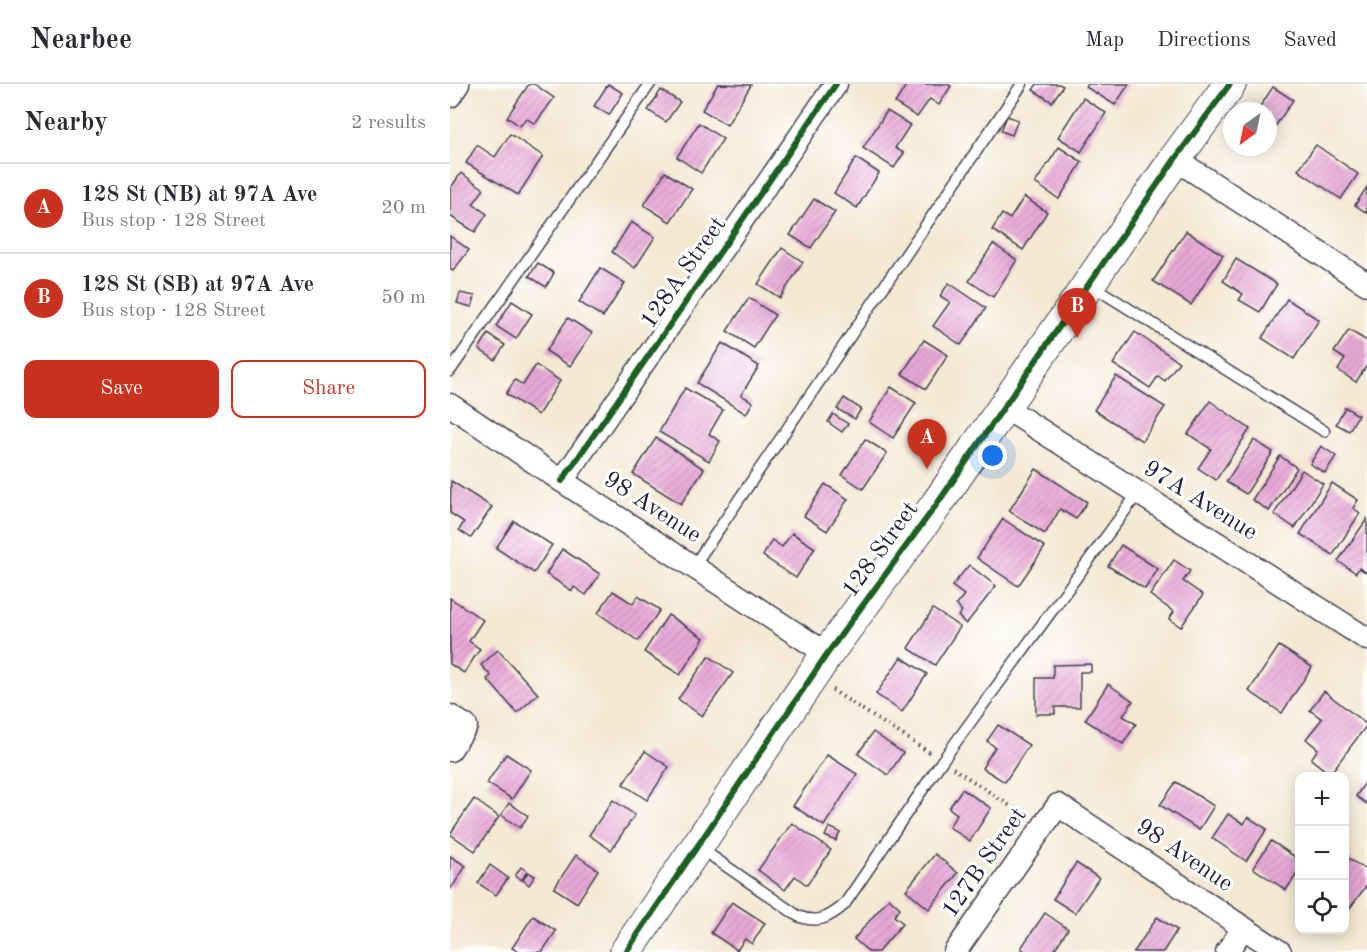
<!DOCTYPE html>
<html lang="en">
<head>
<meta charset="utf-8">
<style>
	body { margin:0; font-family:"Old Standard TT",serif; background:#f7f7f7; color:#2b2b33 }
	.controls { position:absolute; right:18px; bottom:18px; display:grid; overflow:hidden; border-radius:12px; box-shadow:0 3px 15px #0003 }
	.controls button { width:54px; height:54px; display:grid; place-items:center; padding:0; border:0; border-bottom:2px solid #e1e1e2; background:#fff; color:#2b2b33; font:30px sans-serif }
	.compass { position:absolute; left:773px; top:18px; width:54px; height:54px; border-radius:50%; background:#fff; box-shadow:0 3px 15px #0003; rotate:213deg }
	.you { position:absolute; left:543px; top:372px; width:21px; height:21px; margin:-15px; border:4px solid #fff; border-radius:50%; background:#1a73e8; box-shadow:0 0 0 9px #1a73e833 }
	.badge { display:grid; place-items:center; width:39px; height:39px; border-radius:50%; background:#c8321e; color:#fff; font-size:20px; font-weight:700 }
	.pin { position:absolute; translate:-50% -50px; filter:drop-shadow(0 2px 3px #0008) }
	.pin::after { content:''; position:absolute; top:32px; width:21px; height:18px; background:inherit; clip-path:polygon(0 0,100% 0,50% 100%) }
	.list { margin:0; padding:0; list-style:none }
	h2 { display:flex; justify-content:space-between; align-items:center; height:78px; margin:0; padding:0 24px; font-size:26px }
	h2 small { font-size:20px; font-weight:400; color:#7c7c81 }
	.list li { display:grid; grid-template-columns:39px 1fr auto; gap:18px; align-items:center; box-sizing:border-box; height:90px; padding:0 24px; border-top:2px solid #e1e1e2 }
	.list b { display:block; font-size:22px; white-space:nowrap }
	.list p { margin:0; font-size:20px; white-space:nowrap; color:#7c7c81 }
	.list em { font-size:20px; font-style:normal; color:#7c7c81 }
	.actions { display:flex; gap:12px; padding:18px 24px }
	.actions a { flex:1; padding:14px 0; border:2px solid #c8321e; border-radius:12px; text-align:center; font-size:21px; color:#c8321e }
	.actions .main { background:#c8321e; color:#fff }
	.icon { flex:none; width:33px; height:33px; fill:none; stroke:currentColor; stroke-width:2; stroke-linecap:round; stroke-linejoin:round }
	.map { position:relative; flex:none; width:917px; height:868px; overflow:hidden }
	header { display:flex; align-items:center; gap:36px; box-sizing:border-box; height:84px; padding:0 30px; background:#fff; border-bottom:2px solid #e1e1e2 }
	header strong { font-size:28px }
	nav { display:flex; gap:33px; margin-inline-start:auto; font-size:21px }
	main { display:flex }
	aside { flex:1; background:#fff }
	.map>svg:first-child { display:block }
	.building { fill:url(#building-hatch) }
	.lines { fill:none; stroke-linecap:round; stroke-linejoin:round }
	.service-casing { stroke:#414052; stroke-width:13 }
	.minor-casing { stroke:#414052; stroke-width:25 }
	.secondary-casing { stroke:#414052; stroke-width:34 }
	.path { stroke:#414052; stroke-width:4; stroke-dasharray:1.5 4.5; stroke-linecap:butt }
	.service { stroke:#fff; stroke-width:10 }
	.minor { stroke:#fff; stroke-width:22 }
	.secondary { stroke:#fff; stroke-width:32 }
	.cycleway-casing { stroke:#fff; stroke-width:10 }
	.cycleway { stroke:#1b5e20; stroke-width:6 }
	.labels { text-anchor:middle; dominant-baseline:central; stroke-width:6; stroke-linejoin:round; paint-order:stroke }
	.street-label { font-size:24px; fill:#22223b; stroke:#fff }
</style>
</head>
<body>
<header>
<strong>Nearbee</strong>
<nav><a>Map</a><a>Directions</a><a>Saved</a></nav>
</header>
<main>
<aside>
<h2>Nearby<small>2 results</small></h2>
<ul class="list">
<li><span class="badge">A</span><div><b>128 St (NB) at 97A Ave</b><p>Bus stop · 128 Street</p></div><em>20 m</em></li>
<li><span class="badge">B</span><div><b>128 St (SB) at 97A Ave</b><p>Bus stop · 128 Street</p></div><em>50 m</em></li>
</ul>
<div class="actions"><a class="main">Save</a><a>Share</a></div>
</aside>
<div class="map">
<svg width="917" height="868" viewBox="0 0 917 868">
	<defs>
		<pattern id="building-hatch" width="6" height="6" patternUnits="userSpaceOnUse" patternTransform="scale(1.5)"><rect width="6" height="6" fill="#e7a7d5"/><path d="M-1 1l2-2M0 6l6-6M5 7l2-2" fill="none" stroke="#c68fb8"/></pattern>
	</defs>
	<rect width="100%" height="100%" fill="#fff"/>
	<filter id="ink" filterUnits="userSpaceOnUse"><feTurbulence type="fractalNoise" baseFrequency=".0167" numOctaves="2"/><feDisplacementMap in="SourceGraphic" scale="12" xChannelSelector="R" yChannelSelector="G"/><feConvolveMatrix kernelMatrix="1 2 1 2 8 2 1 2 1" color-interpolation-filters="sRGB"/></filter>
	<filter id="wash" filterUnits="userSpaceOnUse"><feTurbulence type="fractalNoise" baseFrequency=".008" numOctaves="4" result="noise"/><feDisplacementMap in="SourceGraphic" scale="24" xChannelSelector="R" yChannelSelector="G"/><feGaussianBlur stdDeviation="1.35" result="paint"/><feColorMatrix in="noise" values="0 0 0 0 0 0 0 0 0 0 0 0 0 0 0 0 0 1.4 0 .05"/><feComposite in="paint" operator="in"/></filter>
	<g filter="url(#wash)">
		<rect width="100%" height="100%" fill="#f3e8d1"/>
		<g id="blocks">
			<g class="building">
				<path d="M79,0H84L104,14L85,40L76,34L70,42L57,33Z"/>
				<path d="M158,0L173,9L159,31L144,22Z"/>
				<path d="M268,0L301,1L277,41L252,26Z"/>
				<path d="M457,0H497L501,2L489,21L480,15L467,33L445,19Z"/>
				<path d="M587,0H609L613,2L602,18L583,6Z"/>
				<path d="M638,0H679L665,21L636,3Z"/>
				<path d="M823,3L843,16L818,53V27H807Z"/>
				<path d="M211,6L230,18L216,38L198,26Z"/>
				<path d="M633,14L656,29L631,68L608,53Z"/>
				<path d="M437,27L460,41L445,64L454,69L444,84L413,64Z"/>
				<path d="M557,32L568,36L562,51L551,47Z"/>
				<path d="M249,39L273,55L251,89L227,73Z"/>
				<path d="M60,50L93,72L68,111L16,79L27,61L45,73Z"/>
				<path d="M866,61L908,90L891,115L848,86Z"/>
				<path d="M609,63L632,78L609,115L585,99Z"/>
				<path d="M406,74L429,89L407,124L384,109Z"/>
				<path d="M215,88L242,105L220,138L194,121Z"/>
				<path d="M11,89L34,105L23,120L37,130L25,148L0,132V105Z"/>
				<path d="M917,103V129L905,121Z"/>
				<path d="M574,113L597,128L573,166L542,146L552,130L560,135Z"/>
				<path d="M364,115L385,128L361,164L340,151Z"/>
				<path d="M181,138L205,153L185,184L162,168Z"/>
				<path d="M736,147L773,171L741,221L703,197Z"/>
				<path d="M0,152L19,166L3,187L0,185Z"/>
				<path d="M543,160L567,176L543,213L519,197Z"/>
				<path d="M332,164L353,178L330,214L308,200Z"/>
				<path d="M786,175L827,200L810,228L789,216L793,210L773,197Z"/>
				<path d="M88,179L104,189L96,203L79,192Z"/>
				<path d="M150,184L175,199L153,233L129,218Z"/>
				<path d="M499,199L536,224L511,261L483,242L500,218L490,212Z"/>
				<path d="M10,209L25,212L22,223L7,219Z"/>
				<path d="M299,214L325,231L304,264L277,247Z"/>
				<path d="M837,215L869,236L844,275L812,254Z"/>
				<path d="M62,217L82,230L66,255L46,242Z"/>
				<path d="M118,234L142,249L120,282L96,267Z"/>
				<path d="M899,246L917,257V281L906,298L888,286L895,275L884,268Z"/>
				<path d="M685,248L729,278L715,297L708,292L700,304L663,280Z"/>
				<path d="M38,250L55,261L45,276L29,265Z"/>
				<path d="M474,256L498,271L476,305L452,290Z"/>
				<path d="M272,259L309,282L291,311L303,318L296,330L247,299Z"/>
				<path d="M86,281L110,297L88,331L56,310L65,296L73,301Z"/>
				<path d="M666,292L715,323L692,357L644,326Z"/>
				<path d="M441,303L466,319L443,354L419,338Z"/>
				<path d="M235,304L273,326L259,350L270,357L259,377L209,348Z"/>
				<path d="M394,314L411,325L405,335L387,325Z"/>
				<path d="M760,317L800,345L766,396L748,384L761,365L738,350Z"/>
				<path d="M895,323L908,331L899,347L886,340Z"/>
				<path d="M383,330L398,340L392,348L378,338Z"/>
				<path d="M206,354L254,385L231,420L183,390Z"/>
				<path d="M415,355L437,369L413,405L392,391Z"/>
				<path d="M804,356L823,368L796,410L776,398Z"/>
				<path d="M871,362L886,372L875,389L860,380Z"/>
				<path d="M830,372L847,384L819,427L802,416Z"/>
				<path d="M586,385L637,418L626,435L610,425L595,450L559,427Z"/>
				<path d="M852,386L873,400L845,444L824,430Z"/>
				<path d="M1,397L42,423L21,454L9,446L14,438L0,429Z"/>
				<path d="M882,399L908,416L903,424L910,429L883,471L850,450Z"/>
				<path d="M375,400L398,415L377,447L354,432Z"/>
				<path d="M553,435L595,463L568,502L527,474Z"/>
				<path d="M917,435V489L909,484L906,489L888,477Z"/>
				<path d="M64,437L102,461L84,489L46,464Z"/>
				<path d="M342,449L365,464L346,494L313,472L322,456L332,463Z"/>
				<path d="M671,461L708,485L695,505L658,482Z"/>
				<path d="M112,465L150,490L136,511L124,503L122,507L96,490Z"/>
				<path d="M724,476L740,487L733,497L753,511L731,543L719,535L724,528L700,511Z"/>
				<path d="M519,481L546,502L516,540L508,532L512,527L506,521L514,511L502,502Z"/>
				<path d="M163,507L183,520L188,512L210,526L188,557L148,529Z"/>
				<path d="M0,514L33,536L19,557L30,565L14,589L0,580Z"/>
				<path d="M483,525L510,543L485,581L458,564Z"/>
				<path d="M218,531L254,554L230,591L194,568Z"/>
				<path d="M829,562L862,583L832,629L799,607Z"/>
				<path d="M48,566L88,610L67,629L37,595L41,592L31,581Z"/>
				<path d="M259,572L283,589L252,632L228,615Z"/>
				<path d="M451,573L477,590L452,628L426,610Z"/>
				<path d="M641,580V588H630V623H605V630H586V594H603V581Z"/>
				<path d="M658,600L683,617L673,632L686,640L673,660L635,636Z"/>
				<path d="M874,607L917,641L880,690L861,675L868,665L856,655L872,635L860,626Z"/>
				<path d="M548,641L579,661L555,698L532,684L545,663L537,657Z"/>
				<path d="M423,648L453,669L438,691L408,670Z"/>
				<path d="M195,667L219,683L197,716L173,700Z"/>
				<path d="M56,670L81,686L62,715L37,699Z"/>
				<path d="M377,671L407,690L374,742L343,722Z"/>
				<path d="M917,696V720L906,712Z"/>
				<path d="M726,698L764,722L749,746L710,721Z"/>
				<path d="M512,705L541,724L520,757L499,743L507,730L499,724Z"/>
				<path d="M24,715L49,733L25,767L0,750Z"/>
				<path d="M163,716L185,731L161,766L139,751Z"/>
				<path d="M59,719L78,732L70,744L51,731Z"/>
				<path d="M778,730L794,740L798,733L817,745L796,777L762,754Z"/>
				<path d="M342,739L381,766L357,801L345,792L335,806L308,786Z"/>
				<path d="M379,743L390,748L386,757L375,752Z"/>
				<path d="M821,757L850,776V785L836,806L803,784Z"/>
				<path d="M485,770L508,789L479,825L456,806Z"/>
				<path d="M126,771L148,786L127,819L104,804Z"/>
				<path d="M894,771L917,787V801L894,832Z"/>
				<path d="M0,772L16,782L0,806Z"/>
				<path d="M626,779L649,794L625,829L603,815Z"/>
				<path d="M40,781L58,794L46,811L28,799Z"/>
				<path d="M71,783L77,787L72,796L65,792Z"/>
				<path d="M78,788L85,792L79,801L73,796Z"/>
				<path d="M439,814L450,824L444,832L453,839L428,868H419L404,855Z"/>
				<path d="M282,818L315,839L302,860L295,855L287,866L261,849Z"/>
				<path d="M595,829L618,845L603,868H576L571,864Z"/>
				<path d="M83,832L106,847L92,868H69L62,864Z"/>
				<path d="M707,833L727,846L713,868H684Z"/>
			</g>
		</g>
	</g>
	<g filter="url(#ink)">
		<use href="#blocks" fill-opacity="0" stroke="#414052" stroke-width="1.5"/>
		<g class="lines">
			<defs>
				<g id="service">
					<path d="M641,201L874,347"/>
					<path d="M0,287L200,0"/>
					<path d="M243,483L572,0"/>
					<path d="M250,764L348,832C367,840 379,834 394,821L492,677L688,409"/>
				</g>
				<g id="minor">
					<path d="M0,12L8,0"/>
					<path d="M725,75L917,200"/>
					<path d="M0,321L112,397L377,570"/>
					<path d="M554,323L917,555"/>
					<path d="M112,397L386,0"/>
					<path d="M0,632L16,642L0,666"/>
					<path d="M505,868L608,721L830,868"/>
					<path d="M777,868L793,844"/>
				</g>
				<path id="secondary" d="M176,868L377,570L487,420L725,75L780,0"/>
			</defs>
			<use href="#service" class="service-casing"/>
			<use href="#minor" class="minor-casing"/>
			<use href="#secondary" class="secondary-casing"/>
			<g class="path">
				<path d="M382,606L482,670"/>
				<path d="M503,684L577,733"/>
			</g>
			<use href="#service" class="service"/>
			<use href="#minor" class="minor"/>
			<use href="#secondary" class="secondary"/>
			<defs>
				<g id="cycleway">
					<path d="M112,397L386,0"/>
					<path d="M176,868L377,570L487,420L725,75L780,0"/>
				</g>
			</defs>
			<use href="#cycleway" class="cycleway-casing"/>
			<use href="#cycleway" class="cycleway"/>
		</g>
	</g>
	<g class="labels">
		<g class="street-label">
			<text transform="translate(234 189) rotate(-55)">128A Street</text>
			<text transform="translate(750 417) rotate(32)">97A Avenue</text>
			<text transform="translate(202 424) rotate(33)">98 Avenue</text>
			<text transform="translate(431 466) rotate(-54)">128 Street</text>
			<text transform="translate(734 772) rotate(34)">98 Avenue</text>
			<text transform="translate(535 779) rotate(-55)">127B Street</text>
		</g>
	</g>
</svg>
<div class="controls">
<button>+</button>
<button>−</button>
<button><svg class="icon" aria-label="locate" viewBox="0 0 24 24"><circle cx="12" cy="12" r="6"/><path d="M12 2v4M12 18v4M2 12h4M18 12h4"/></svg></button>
</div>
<svg class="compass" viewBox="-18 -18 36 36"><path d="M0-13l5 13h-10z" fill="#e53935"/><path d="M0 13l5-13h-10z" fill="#7c7c81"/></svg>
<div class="you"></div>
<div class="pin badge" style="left:477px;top:385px">A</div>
<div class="pin badge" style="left:627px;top:254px">B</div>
</div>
</main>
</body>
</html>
